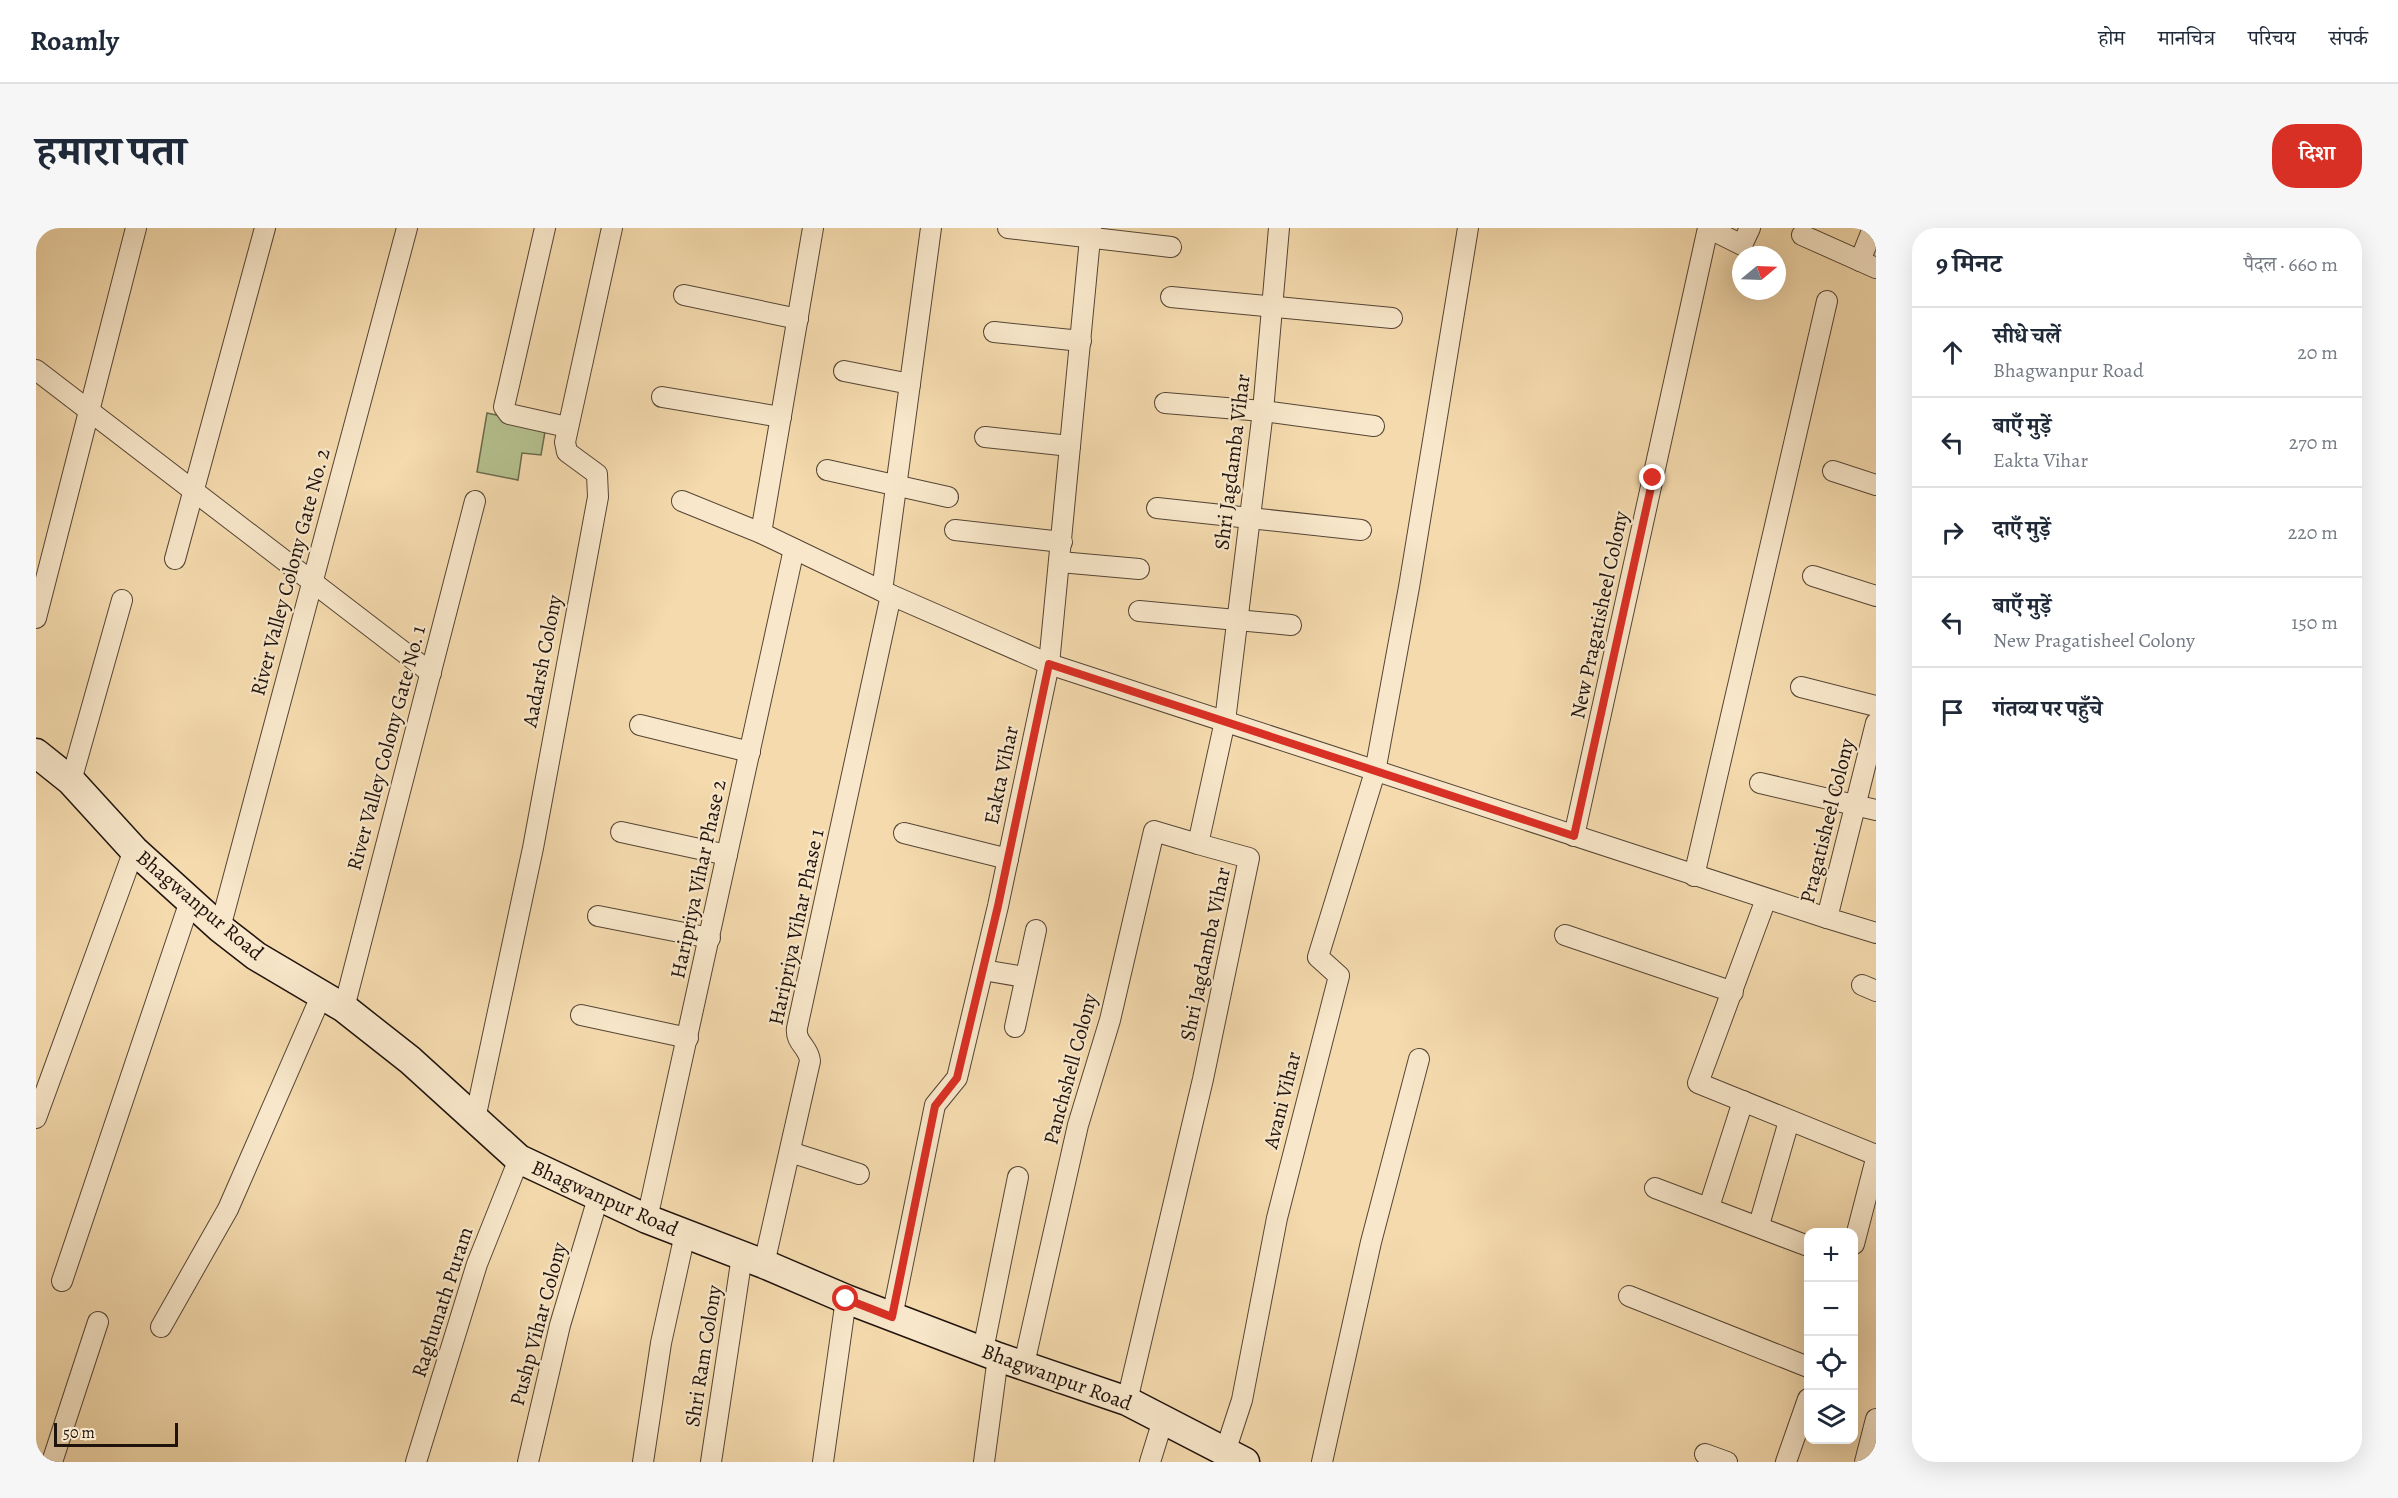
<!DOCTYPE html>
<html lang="hi">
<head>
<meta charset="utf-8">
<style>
	body { margin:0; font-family:Alegreya,"Noto Serif Devanagari",serif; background:#f6f6f7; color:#1f2937 }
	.controls { position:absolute; right:18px; bottom:18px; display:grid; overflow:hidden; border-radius:12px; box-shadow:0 6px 24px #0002 }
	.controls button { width:54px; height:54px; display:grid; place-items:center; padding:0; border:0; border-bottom:2px solid #e0e1e3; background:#fff; color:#1f2937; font:30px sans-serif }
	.compass { position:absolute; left:1696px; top:18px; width:54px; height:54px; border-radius:50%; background:#fff; box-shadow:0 6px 24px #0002; rotate:71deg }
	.scale { position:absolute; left:18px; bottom:15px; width:124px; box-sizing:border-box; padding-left:6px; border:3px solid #20130d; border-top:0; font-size:16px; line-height:21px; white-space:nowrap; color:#20130d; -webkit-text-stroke:4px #f8e7ca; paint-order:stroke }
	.stop { position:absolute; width:18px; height:18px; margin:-14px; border:4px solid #d93025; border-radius:50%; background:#fff }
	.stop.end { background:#d93025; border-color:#fff; box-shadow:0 2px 6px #0008 }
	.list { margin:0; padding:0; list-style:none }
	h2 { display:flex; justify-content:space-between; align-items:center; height:78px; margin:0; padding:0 24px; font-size:26px }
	h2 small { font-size:20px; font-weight:400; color:#747a83 }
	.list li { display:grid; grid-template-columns:39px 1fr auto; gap:18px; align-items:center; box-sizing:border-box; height:90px; padding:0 24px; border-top:2px solid #e0e1e3 }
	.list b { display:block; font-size:22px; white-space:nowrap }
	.list p { margin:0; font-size:20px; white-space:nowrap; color:#747a83 }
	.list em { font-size:20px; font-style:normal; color:#747a83 }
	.icon { flex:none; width:33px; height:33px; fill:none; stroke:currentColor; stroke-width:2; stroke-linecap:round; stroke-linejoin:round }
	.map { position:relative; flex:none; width:1840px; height:1234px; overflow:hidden; border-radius:24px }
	header { display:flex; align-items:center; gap:36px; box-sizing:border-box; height:84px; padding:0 30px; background:#fff; border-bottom:2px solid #e0e1e3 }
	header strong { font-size:28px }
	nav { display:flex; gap:33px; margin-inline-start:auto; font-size:21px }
	.intro { display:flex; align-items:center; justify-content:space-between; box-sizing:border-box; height:144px; padding:0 36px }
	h1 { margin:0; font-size:42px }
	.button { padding:15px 27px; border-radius:24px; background:#d93025; color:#fff; font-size:21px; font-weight:700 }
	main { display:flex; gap:36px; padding:0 36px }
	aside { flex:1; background:#fff; border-radius:24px; box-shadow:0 6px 24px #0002 }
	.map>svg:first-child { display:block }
	.green { fill:#b5c18f; stroke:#6a6a4e; stroke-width:1.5 }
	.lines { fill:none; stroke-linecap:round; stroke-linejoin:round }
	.street-casing { stroke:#554535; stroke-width:22 }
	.secondary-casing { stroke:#20130d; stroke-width:31 }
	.street { stroke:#f8e7ca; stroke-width:20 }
	.secondary { stroke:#f8e7ca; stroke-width:28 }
	.route { stroke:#d93025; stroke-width:8 }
	.labels { text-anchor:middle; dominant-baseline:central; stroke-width:4.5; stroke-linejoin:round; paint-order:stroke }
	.street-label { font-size:21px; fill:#20130d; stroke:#f8e7ca }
</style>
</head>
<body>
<header>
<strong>Roamly</strong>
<nav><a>होम</a><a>मानचित्र</a><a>परिचय</a><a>संपर्क</a></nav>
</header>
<div class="intro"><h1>हमारा पता</h1><a class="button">दिशा</a></div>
<main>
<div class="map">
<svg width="1840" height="1234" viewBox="0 0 1840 1234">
	<rect width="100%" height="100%" fill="#f4daad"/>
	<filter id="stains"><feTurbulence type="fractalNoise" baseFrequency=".00333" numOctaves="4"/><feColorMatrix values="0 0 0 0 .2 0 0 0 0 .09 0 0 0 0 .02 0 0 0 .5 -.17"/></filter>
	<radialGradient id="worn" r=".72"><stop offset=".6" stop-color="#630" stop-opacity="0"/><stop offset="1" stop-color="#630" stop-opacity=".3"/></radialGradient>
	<path class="green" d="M451,185L510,198L505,227L486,225L482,252L441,244Z"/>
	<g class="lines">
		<defs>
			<g id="street">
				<path d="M509,0L468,179L473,186L531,199"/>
				<path d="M972,0L1135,19"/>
				<path d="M1672,0L1706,17L1714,0"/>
				<path d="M1766,7L1840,40"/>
				<path d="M1824,33L1837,0"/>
				<path d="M648,67L762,91"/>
				<path d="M1135,69L1356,90"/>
				<path d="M958,104L1045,113"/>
				<path d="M0,142L395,445"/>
				<path d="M808,143L874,156"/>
				<path d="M626,169L745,189"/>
				<path d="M1129,175L1227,183L1338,198"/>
				<path d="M949,209L1034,218"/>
				<path d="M791,242L912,269"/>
				<path d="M1797,243L1840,257"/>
				<path d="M646,273L725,305L846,363L1013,436L1791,690"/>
				<path d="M1121,280L1325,302"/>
				<path d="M919,302L1026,314"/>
				<path d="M725,305L777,0"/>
				<path d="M139,331L229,0"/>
				<path d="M1024,334L1103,341"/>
				<path d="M1777,348L1840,368"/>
				<path d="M846,363L895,0"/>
				<path d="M1103,383L1255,397"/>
				<path d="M0,390L100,0"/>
				<path d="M1765,459L1840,478"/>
				<path d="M1840,495L1791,690L1840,705"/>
				<path d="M604,497L714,524"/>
				<path d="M35,553L86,372"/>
				<path d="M1724,555L1840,582"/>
				<path d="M585,604L691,627"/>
				<path d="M868,605L972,631"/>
				<path d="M1538,608L1672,0"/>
				<path d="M1658,648L1791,73"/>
				<path d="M1730,671L1662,855L1840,927"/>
				<path d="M562,688L674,710"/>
				<path d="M184,700L371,0"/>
				<path d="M1529,707L1697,764"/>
				<path d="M947,742L988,749"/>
				<path d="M1826,757L1840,763"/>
				<path d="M308,780L439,273"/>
				<path d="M545,787L652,810"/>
				<path d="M979,799L1000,702"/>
				<path d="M0,890L98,622"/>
				<path d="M439,891L497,620L562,269L561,246L531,224L529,214L576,0"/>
				<path d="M754,924L823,946"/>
				<path d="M1619,960L1772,1018"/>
				<path d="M1673,979L1707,873"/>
				<path d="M611,991L758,321"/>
				<path d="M1723,997L1753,893"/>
				<path d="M1818,1016L1840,931"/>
				<path d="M728,1036L774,833C773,819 759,815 761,800L855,367"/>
				<path d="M26,1053L154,673"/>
				<path d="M1593,1068L1772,1139"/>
				<path d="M856,1089L899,877L921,850L962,678L1013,436L1055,0"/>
				<path d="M125,1099L192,981L286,766"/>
				<path d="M947,1122L982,949"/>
				<path d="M988,1136L1042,897L1074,792L1118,603L1162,616"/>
				<path d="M1091,1173L1167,851L1213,630L1162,616L1189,493L1227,183L1243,0"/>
				<path d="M1189,1224L1206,1172L1241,990L1303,748L1282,729L1339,544L1373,359L1432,0"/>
				<path d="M1669,1226L1691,1234"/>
				<path d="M16,1234L62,1094"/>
				<path d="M380,1234L441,1036L483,931"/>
				<path d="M492,1234L524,1097L562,970"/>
				<path d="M607,1234L625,1115L649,1006"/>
				<path d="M675,1234L706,1028"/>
				<path d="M787,1234L810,1071"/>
				<path d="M948,1234L962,1129"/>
				<path d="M1114,1234L1127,1192"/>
				<path d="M1286,1234L1335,1014L1383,831"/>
				<path d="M1750,1234L1772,1171"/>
				<path d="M1829,1234L1840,1191"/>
			</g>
			<path id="secondary" d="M0,525L35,553L98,622L184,700L220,728L308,780L374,832L483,931L611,991L728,1036L810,1071L962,1129L1091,1173L1209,1234"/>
		</defs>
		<use href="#street" class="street-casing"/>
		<use href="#secondary" class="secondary-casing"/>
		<use href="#street" class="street"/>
		<use href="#secondary" class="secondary"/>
	</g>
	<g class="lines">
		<path class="route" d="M810,1071L856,1089L899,878L921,850L962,678L1013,436L1538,608L1617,250"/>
	</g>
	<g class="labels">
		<g class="street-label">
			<text transform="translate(1196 234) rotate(-83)">Shri Jagdamba Vihar</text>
			<text transform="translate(254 344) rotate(-75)">River Valley Colony Gate No. 2</text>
			<text transform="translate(1563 387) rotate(-78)">New Pragatisheel Colony</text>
			<text transform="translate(506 433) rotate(-79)">Aadarsh Colony</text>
			<text transform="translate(350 520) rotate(-75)">River Valley Colony Gate No. 1</text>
			<text transform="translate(965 547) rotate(-78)">Eakta Vihar</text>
			<text transform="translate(1791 593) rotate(-76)">Pragatisheel Colony</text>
			<text transform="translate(662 651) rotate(-78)">Haripriya Vihar Phase 2</text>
			<text transform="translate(164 677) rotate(40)">Bhagwanpur Road</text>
			<text transform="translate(760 699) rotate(-78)">Haripriya Vihar Phase 1</text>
			<text transform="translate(1169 726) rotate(-78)">Shri Jagdamba Vihar</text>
			<text transform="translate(1034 841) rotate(-75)">Panchshell Colony</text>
			<text transform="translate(1246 872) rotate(-76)">Avani Vihar</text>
			<text transform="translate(569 970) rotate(24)">Bhagwanpur Road</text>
			<text transform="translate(406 1074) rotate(-72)">Raghunath Puram</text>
			<text transform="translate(502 1096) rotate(-75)">Pushp Vihar Colony</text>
			<text transform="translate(667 1128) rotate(-81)">Shri Ram Colony</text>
			<text transform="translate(1021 1149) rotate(20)">Bhagwanpur Road</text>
		</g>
	</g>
	<rect width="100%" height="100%" filter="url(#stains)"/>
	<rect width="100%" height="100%" fill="url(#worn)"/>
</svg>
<div class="controls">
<button>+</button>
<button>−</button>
<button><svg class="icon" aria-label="locate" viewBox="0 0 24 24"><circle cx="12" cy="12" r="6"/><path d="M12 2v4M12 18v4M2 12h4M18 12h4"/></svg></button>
<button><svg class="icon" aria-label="layers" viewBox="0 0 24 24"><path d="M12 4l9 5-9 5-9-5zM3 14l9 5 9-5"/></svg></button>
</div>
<svg class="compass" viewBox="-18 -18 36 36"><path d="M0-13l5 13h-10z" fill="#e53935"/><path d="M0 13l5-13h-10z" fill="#747a83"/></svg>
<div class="scale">50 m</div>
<div class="stop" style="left:810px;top:1071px"></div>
<div class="stop end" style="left:1617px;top:250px"></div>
</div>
<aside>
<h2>9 मिनट<small>पैदल · 660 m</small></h2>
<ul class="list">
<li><svg class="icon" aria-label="ahead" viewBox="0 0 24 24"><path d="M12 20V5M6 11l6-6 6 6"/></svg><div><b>सीधे चलें</b><p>Bhagwanpur Road</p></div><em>20 m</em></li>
<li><svg class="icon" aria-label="left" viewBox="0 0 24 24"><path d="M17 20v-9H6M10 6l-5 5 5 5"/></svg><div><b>बाएँ मुड़ें</b><p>Eakta Vihar</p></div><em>270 m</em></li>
<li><svg class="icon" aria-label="right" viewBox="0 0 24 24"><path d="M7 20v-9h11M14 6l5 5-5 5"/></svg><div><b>दाएँ मुड़ें</b></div><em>220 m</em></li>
<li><svg class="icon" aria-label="left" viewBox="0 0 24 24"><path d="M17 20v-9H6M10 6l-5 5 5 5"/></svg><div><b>बाएँ मुड़ें</b><p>New Pragatisheel Colony</p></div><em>150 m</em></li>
<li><svg class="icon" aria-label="arrive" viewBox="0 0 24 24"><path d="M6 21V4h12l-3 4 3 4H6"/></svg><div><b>गंतव्य पर पहुँचे</b></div></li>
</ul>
</aside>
</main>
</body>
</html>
